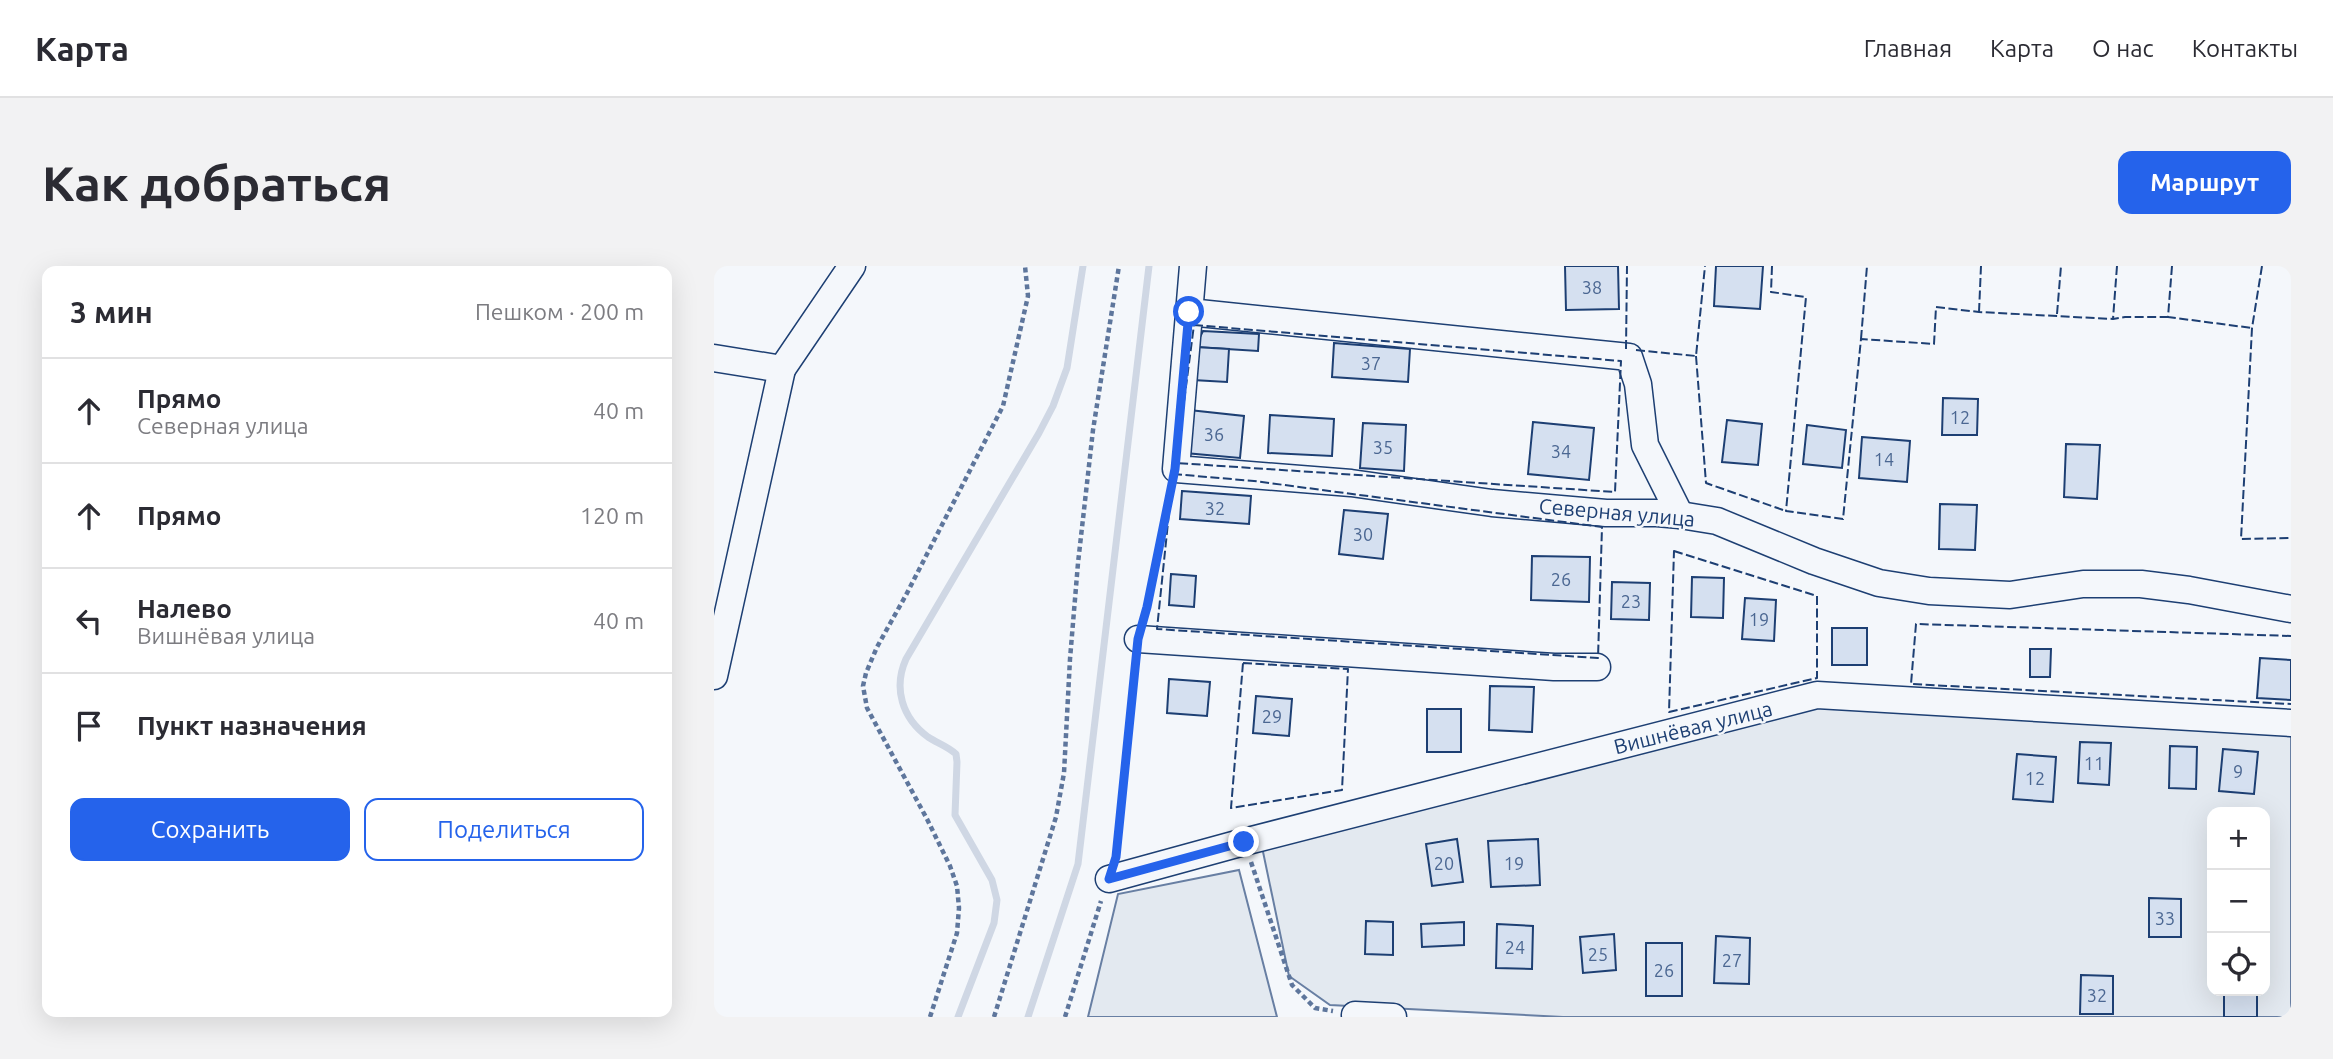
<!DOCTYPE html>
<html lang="ru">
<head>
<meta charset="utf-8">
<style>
	body { margin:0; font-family:Ubuntu,sans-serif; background:#f2f2f3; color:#2b2b33 }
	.controls { position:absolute; right:21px; bottom:21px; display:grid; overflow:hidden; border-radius:14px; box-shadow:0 7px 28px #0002 }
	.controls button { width:63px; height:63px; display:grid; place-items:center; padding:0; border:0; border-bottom:2px solid #e1e1e2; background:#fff; color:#2b2b33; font:35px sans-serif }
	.stop { position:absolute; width:21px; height:21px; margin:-16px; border:5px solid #2563eb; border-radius:50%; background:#fff }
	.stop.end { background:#2563eb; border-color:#fff; box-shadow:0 2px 7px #0008 }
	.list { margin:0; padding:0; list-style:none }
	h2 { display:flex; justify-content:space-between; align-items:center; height:91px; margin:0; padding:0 28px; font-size:30px }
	h2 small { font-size:23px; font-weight:400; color:#7c7c81 }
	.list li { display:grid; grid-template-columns:46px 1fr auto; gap:21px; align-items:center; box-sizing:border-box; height:105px; padding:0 28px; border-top:2px solid #e1e1e2 }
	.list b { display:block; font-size:26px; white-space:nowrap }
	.list p { margin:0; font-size:23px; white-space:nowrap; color:#7c7c81 }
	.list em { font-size:23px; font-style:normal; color:#7c7c81 }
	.actions { display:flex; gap:14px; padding:21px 28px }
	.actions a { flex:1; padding:16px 0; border:2px solid #2563eb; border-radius:14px; text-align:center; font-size:24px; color:#2563eb }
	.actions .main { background:#2563eb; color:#fff }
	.icon { flex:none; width:38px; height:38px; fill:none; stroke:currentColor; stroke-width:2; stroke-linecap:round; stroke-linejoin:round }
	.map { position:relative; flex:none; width:1577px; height:751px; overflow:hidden; border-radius:14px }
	header { display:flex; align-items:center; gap:42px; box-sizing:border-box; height:98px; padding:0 35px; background:#fff; border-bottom:2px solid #e1e1e2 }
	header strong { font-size:33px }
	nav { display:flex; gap:38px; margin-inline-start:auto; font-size:24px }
	.intro { display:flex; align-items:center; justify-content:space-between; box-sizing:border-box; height:168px; padding:0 42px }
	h1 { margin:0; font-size:49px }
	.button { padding:18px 32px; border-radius:14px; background:#2563eb; color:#fff; font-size:24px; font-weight:700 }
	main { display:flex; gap:42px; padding:0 42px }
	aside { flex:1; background:#fff; border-radius:14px; box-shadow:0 7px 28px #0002 }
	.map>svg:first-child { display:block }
	.green { fill:#e3e9f0; stroke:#687fa3; stroke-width:2; fill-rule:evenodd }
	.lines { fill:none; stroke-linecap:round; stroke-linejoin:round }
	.stream { stroke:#cfd7e4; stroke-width:7 }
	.building { fill:#d5e0f0; stroke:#1d3f73; stroke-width:2 }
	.minor-casing { stroke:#1d3f73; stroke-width:29 }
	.path { stroke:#5e769c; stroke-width:4.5; stroke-dasharray:5 3.5; stroke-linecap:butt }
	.minor { stroke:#f4f7fb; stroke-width:26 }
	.fence { stroke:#1d3f73; stroke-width:2; stroke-dasharray:9 3.5; stroke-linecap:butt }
	.route { stroke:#2563eb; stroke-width:9 }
	.labels { text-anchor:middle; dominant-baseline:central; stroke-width:5; stroke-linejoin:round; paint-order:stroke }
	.number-label { font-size:18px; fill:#4b6792 }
	.street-label { font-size:21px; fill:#1d3f73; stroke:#f4f7fb }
</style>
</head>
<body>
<header>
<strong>Карта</strong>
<nav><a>Главная</a><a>Карта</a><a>О нас</a><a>Контакты</a></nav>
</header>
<div class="intro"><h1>Как добраться</h1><a class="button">Маршрут</a></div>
<main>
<aside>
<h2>3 мин<small>Пешком · 200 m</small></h2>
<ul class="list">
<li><svg class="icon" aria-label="ahead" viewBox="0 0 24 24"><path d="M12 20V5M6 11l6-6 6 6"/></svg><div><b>Прямо</b><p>Северная улица</p></div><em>40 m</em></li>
<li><svg class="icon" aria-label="ahead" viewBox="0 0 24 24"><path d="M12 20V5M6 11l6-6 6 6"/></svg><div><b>Прямо</b></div><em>120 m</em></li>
<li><svg class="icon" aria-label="left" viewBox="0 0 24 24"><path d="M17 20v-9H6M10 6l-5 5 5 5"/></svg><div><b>Налево</b><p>Вишнёвая улица</p></div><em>40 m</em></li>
<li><svg class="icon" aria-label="arrive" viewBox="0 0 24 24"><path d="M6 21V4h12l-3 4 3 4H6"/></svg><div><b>Пункт назначения</b></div></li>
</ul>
<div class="actions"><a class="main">Сохранить</a><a>Поделиться</a></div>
</aside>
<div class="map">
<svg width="1577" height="751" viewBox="0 0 1577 751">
	<rect width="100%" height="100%" fill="#f4f7fb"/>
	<g class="green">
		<path d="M1107,440L1577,468V751H849L616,739L575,710L548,581ZM1498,546H1551V725H1498Z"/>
		<path d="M525,604L563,751H374L404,628Z"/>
	</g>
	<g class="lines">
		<g class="stream">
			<path d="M244,751L280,657L283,634L278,614L241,549L243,496L242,488C233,480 223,477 214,471C188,452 179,422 192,393L325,167L339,140L353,102L369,0"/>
			<path d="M314,751L364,598L435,0"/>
		</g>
	</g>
	<g class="building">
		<path d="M851,0H904L905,43L852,44Z"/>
		<path d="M1002,0H1049L1046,43L1000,40Z"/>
		<path d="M489,65L545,68L544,85L481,81Z"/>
		<path d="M620,77L696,83L694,116L618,111Z"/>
		<path d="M481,81L515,83L513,116L479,114Z"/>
		<path d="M1229,132L1264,133L1263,169H1228Z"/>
		<path d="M475,144L530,150L526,192L471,187Z"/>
		<path d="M556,149L620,153L618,190L554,187Z"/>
		<path d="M1013,154L1048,158L1044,199L1008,196Z"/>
		<path d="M819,156L880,162L875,214L814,208Z"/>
		<path d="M649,157L692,159L690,205L646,202Z"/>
		<path d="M1093,159L1132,164L1128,202L1089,198Z"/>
		<path d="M1148,171L1196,175L1193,216L1145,212Z"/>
		<path d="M1352,178L1386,179L1383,233L1350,231Z"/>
		<path d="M468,225L537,230L535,258L466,253Z"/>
		<path d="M1226,238L1263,239L1261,284L1225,283Z"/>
		<path d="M630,244L674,248L669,293L625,288Z"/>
		<path d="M818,290L876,291L875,336L817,334Z"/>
		<path d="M457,308L482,310L480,341L455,339Z"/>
		<path d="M978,311L1010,312L1009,352L977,351Z"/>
		<path d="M898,316L936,317L935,354L897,353Z"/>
		<path d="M1031,332L1062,334L1060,375L1028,373Z"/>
		<rect x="1118" y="362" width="35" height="37"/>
		<path d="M1316,383H1337L1336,411H1316Z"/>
		<path d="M1546,392L1577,394V434L1543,432Z"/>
		<path d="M455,413L496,416L493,450L453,447Z"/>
		<path d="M776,420L820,421L818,466L775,464Z"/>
		<path d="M542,430L578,433L575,470L539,467Z"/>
		<rect x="713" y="443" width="34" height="43"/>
		<path d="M1366,476L1397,477L1395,519L1364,517Z"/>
		<path d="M1456,480L1483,481L1482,523L1455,522Z"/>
		<path d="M1509,483L1544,486L1540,528L1505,525Z"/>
		<path d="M1303,488L1342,491L1339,536L1299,533Z"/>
		<path d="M743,573L749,616L718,620L712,578Z"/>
		<path d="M824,573L826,619L777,621L774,575Z"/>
		<path d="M1435,632L1467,633V671H1435Z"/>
		<path d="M652,655L679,656V689L651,688Z"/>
		<path d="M750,656V679L708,681L707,658Z"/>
		<path d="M783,658L819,660L818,703L782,702Z"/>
		<path d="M900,668L902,704L869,707L866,671Z"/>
		<path d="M1002,670L1036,672L1035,718L1000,717Z"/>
		<rect x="932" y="677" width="36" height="53"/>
		<path d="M1367,709L1399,710V748H1366Z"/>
		<rect x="1510" y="725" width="33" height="26"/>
	</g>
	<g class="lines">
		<defs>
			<g id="minor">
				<path d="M479,0L462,203L637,217L778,237L892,247H943L966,249L1003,255L1100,295L1165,317L1215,325L1296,329L1369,318H1427L1475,324L1577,343"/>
				<path d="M475,46L915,91L924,118L931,179L966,249"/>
				<path d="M0,92L68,103L0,410"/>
				<path d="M68,103L138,0"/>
				<path d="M424,373L840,401H883"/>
				<path d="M395,613L530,576L1103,429L1577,457"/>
				<path d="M641,749L679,751"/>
			</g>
		</defs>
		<use href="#minor" class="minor-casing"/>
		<g class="path">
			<path d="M430,351L457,226"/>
			<path d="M403,587L421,397"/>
			<path d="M537,596L578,719L601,742L619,745"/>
			<path d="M216,751L243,667L245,642L243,620L236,600L213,553L153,442L149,420L152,407L163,381L192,329L289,140L314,30L311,0"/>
			<path d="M280,751L342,551L350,507L356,393L364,297L379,164L405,0"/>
			<path d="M351,751L387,635"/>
		</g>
		<use href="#minor" class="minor"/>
		<g class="fence">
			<path d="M1058,0L1057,26L1092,31L1072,245L1129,253L1147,73L1220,78L1222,41L1265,46L1399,53"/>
			<path d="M1403,0L1399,53L1411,51H1454"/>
			<path d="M1458,0L1454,51L1538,62"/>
			<path d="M1548,0L1538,62L1527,273L1577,272"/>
			<path d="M1265,46L1267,0"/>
			<path d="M1343,48L1347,0"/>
			<path d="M480,59L907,95L901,226L462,197Z"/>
			<path d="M1147,73L1153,0"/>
			<path d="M912,83L913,0"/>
			<path d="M922,84L982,90L991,0"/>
			<path d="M982,90L992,217L1072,245"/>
			<path d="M459,208L540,215L888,261L884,392L443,363Z"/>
			<path d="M960,285L1103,330V412L955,446Z"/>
			<path d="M1577,370L1202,358L1197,418L1577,438"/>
			<path d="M529,397L634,403L628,524L517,542Z"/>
		</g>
	</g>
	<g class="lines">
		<path class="route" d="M475,46L461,203L433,341L424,373L402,591L395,613L530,576"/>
	</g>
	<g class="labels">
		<g class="number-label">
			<text x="878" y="21">38</text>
			<text x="657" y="97">37</text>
			<text x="1246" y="151">12</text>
			<text x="500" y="168">36</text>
			<text x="669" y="181">35</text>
			<text x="847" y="185">34</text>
			<text x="1170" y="193">14</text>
			<text x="501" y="242">32</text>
			<text x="649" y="268">30</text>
			<text x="847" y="313">26</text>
			<text x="917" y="335">23</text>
			<text x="1045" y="353">19</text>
			<text x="558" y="450">29</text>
			<text x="1380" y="497">11</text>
			<text x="1524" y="505">9</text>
			<text x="1321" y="512">12</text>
			<text x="730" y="597">20</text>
			<text x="800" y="597">19</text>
			<text x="1451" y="652">33</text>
			<text x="801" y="681">24</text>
			<text x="884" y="688">25</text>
			<text x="1018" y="694">27</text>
			<text x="950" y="704">26</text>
			<text x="1383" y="729">32</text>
		</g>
		<g class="street-label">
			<text transform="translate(903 246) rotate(5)">Северная улица</text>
			<text transform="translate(979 461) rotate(-14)">Вишнёвая улица</text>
		</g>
	</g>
</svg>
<div class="controls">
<button>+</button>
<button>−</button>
<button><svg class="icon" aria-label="locate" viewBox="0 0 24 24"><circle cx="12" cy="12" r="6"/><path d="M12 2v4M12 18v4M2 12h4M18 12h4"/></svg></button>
</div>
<div class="stop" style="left:475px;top:46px"></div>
<div class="stop end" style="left:530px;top:576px"></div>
</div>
</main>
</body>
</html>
